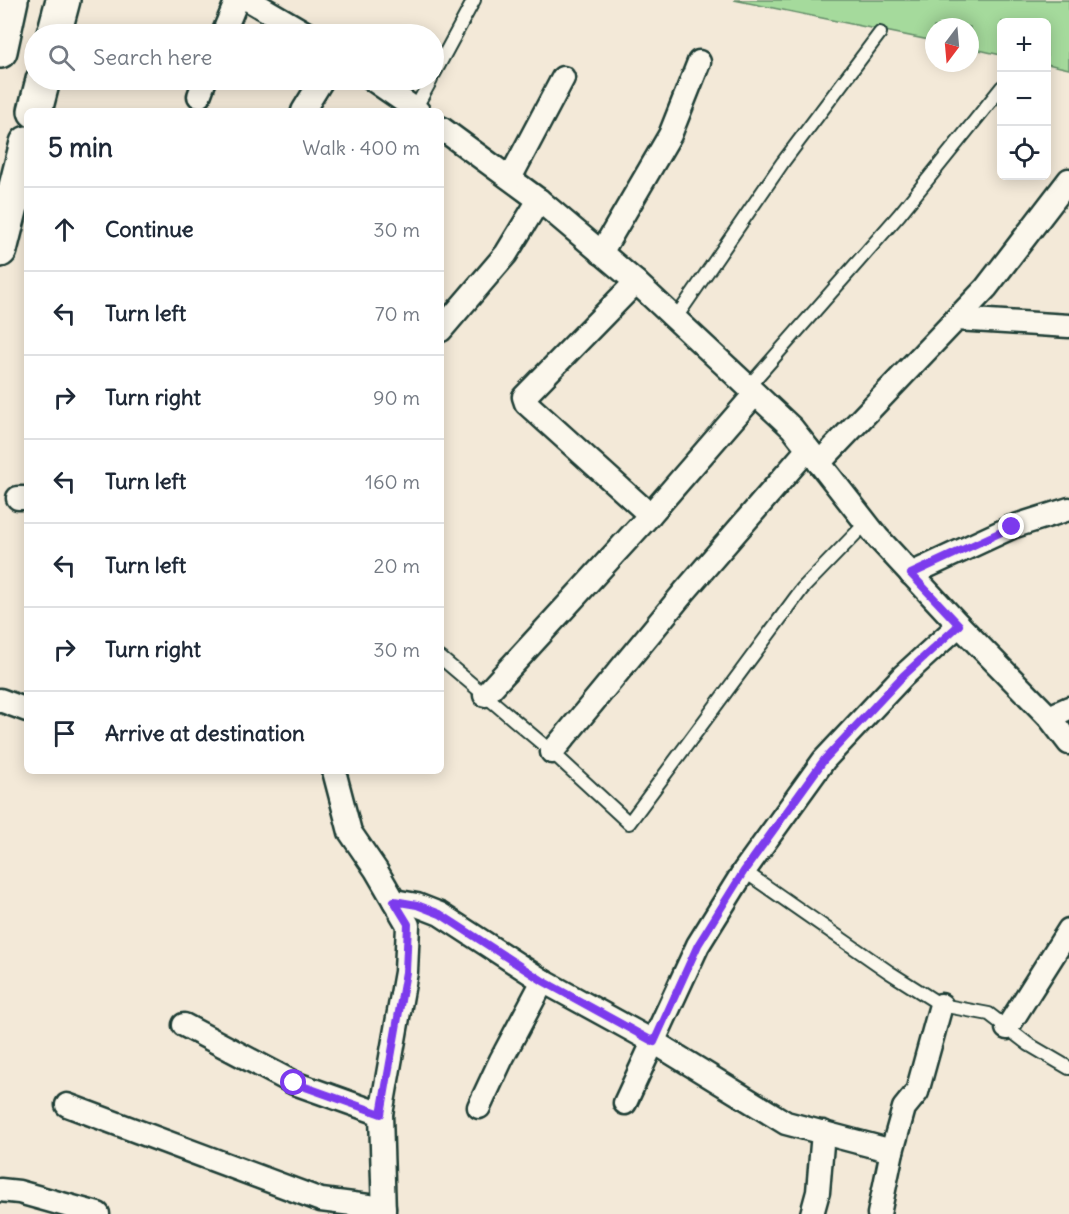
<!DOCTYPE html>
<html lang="en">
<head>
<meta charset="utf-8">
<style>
	body { margin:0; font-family:Delius,sans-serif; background:#f6f6f7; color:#1f2937 }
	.controls { position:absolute; right:18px; top:18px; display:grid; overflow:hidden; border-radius:9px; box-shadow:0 3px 15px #0003 }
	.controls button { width:54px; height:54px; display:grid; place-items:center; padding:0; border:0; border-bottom:2px solid #e0e1e3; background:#fff; color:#1f2937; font:30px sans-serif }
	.compass { position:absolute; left:925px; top:18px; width:54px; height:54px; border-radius:50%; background:#fff; box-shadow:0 3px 15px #0003; rotate:196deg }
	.stop { position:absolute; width:18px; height:18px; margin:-14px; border:4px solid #7c3aed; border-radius:50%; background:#fff }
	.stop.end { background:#7c3aed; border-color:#fff; box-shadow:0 2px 6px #0008 }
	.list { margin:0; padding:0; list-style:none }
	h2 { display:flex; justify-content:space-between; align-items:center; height:78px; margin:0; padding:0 24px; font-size:26px }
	h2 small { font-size:20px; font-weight:400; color:#747a83 }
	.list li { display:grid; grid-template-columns:39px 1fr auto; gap:18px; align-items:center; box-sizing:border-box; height:84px; padding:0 24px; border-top:2px solid #e0e1e3 }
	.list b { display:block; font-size:22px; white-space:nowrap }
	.list em { font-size:20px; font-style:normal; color:#747a83 }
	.icon { flex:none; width:33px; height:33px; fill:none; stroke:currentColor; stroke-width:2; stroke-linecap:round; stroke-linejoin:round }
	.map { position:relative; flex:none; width:1069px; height:1214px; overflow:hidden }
	.search { position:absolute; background:#fff; box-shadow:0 3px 15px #0003; left:24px; top:24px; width:420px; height:66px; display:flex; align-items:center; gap:15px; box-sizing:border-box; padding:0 21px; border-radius:33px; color:#747a83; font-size:22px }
	.panel { position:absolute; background:#fff; box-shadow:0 3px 15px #0003; left:24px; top:108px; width:420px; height:666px; border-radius:9px }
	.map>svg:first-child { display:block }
	.green { fill:#a5da9c; stroke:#628c68; stroke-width:1.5 }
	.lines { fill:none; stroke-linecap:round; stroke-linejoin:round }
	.service-casing { stroke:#1f3d34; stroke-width:16 }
	.minor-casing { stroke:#1f3d34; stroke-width:27 }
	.secondary-casing { stroke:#1f3d34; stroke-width:38 }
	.service { stroke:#fbf7ec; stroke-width:12 }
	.minor { stroke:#fbf7ec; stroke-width:22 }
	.secondary { stroke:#fbf7ec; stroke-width:33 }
	.route { stroke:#7c3aed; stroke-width:8 }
</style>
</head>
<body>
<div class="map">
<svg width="1069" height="1214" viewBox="0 0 1069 1214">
	<rect width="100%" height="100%" fill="#f3e9d8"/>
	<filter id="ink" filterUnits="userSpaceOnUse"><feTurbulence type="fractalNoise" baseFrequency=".0167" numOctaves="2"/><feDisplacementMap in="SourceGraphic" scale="12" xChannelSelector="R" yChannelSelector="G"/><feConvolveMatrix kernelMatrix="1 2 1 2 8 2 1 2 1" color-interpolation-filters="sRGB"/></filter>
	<g filter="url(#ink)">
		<path class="green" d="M734,0H1069V69L1047,64L1046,22H1002L1001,55L970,48V27H934V41Z"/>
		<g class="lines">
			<defs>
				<g id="service">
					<path d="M434,74L474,0"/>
					<path d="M415,109L431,80"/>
					<path d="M675,319L783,162L880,33"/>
					<path d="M748,387L899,215L1002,87"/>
					<path d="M441,658L552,752L629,823L802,589L866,523"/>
					<path d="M744,871L889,972L941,1005L989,1014L1028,1044L1069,1068"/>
				</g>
				<g id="minor">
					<path d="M249,0L307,34"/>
					<path d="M223,34L237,0"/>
					<path d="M373,80L418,111"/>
					<path d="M199,96L205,80"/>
					<path d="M303,111L322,80"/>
					<path d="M441,128L539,200L636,282L792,428L878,538L959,625L1049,717L1069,743"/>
					<path d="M510,178L563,78"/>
					<path d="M601,253L670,135L699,62"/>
					<path d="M636,282L524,397L526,403L650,515"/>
					<path d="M956,319L1069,326"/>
					<path d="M441,330L506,254L539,200"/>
					<path d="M819,463L986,288L1069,180"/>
					<path d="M18,498H27"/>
					<path d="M911,574L1012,527L1069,509"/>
					<path d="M485,695L650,515L755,394"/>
					<path d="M0,700L27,710"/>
					<path d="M1049,717L1069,708"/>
					<path d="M552,752L685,591L808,449"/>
					<path d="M334,771L350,832L376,870L408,925L406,972L381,1114L384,1214"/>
					<path d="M394,901L417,905L440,914L543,981L654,1042L786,1123L892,1151"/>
					<path d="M184,1025L294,1083L381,1114"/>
					<path d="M1007,1028L1069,930"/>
					<path d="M625,1103L698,945L744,871L824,760L903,676L959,625"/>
					<path d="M67,1105L321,1200L384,1208"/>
					<path d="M479,1107L501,1060L543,981"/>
					<path d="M0,1190L19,1192L98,1214"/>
					<path d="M812,1214L818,1192L823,1132"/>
					<path d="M879,1214L892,1151L904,1108L917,1092L941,1005"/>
				</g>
				<g id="secondary">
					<path d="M54,34L63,0"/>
					<path d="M0,51L11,0"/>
					<path d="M35,111L43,80"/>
					<path d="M0,250L27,143"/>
				</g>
			</defs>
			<use href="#service" class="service-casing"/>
			<use href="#minor" class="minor-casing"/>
			<use href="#secondary" class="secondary-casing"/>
			<use href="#service" class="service"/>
			<use href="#minor" class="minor"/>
			<use href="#secondary" class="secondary"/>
		</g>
	</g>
	<g class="lines" filter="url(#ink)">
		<path class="route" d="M294,1083L381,1114L406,972L408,924L394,901L417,905L440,914L543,981L654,1042L698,945L744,871L824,760L903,676L959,625L911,574L1012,527"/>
	</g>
</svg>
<div class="controls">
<button>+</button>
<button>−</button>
<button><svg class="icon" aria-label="locate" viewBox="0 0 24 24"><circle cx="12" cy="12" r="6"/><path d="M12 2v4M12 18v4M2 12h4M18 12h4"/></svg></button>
</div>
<svg class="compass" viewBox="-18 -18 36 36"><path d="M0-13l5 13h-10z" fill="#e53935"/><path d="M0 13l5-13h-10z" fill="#747a83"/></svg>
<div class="stop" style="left:294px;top:1083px"></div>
<div class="stop end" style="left:1012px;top:527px"></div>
<div class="search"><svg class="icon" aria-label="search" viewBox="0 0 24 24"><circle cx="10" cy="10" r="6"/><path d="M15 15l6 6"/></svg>Search here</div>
<section class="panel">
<h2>5 min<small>Walk · 400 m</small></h2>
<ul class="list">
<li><svg class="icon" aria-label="ahead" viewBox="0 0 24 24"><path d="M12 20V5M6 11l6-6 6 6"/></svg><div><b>Continue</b></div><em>30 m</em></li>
<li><svg class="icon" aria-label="left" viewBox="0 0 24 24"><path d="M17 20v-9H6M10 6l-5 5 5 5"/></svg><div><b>Turn left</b></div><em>70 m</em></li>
<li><svg class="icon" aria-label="right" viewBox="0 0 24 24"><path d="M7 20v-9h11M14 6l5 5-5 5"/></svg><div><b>Turn right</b></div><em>90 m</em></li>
<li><svg class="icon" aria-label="left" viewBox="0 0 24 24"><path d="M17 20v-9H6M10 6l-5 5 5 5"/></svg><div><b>Turn left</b></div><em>160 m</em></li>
<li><svg class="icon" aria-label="left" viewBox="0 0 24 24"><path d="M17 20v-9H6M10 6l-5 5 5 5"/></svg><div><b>Turn left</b></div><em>20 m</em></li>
<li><svg class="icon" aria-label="right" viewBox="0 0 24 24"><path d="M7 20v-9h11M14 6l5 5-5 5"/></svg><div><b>Turn right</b></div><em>30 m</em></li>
<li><svg class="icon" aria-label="arrive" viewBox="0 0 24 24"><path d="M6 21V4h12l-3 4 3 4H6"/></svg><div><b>Arrive at destination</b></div></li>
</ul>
</section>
</div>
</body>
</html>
